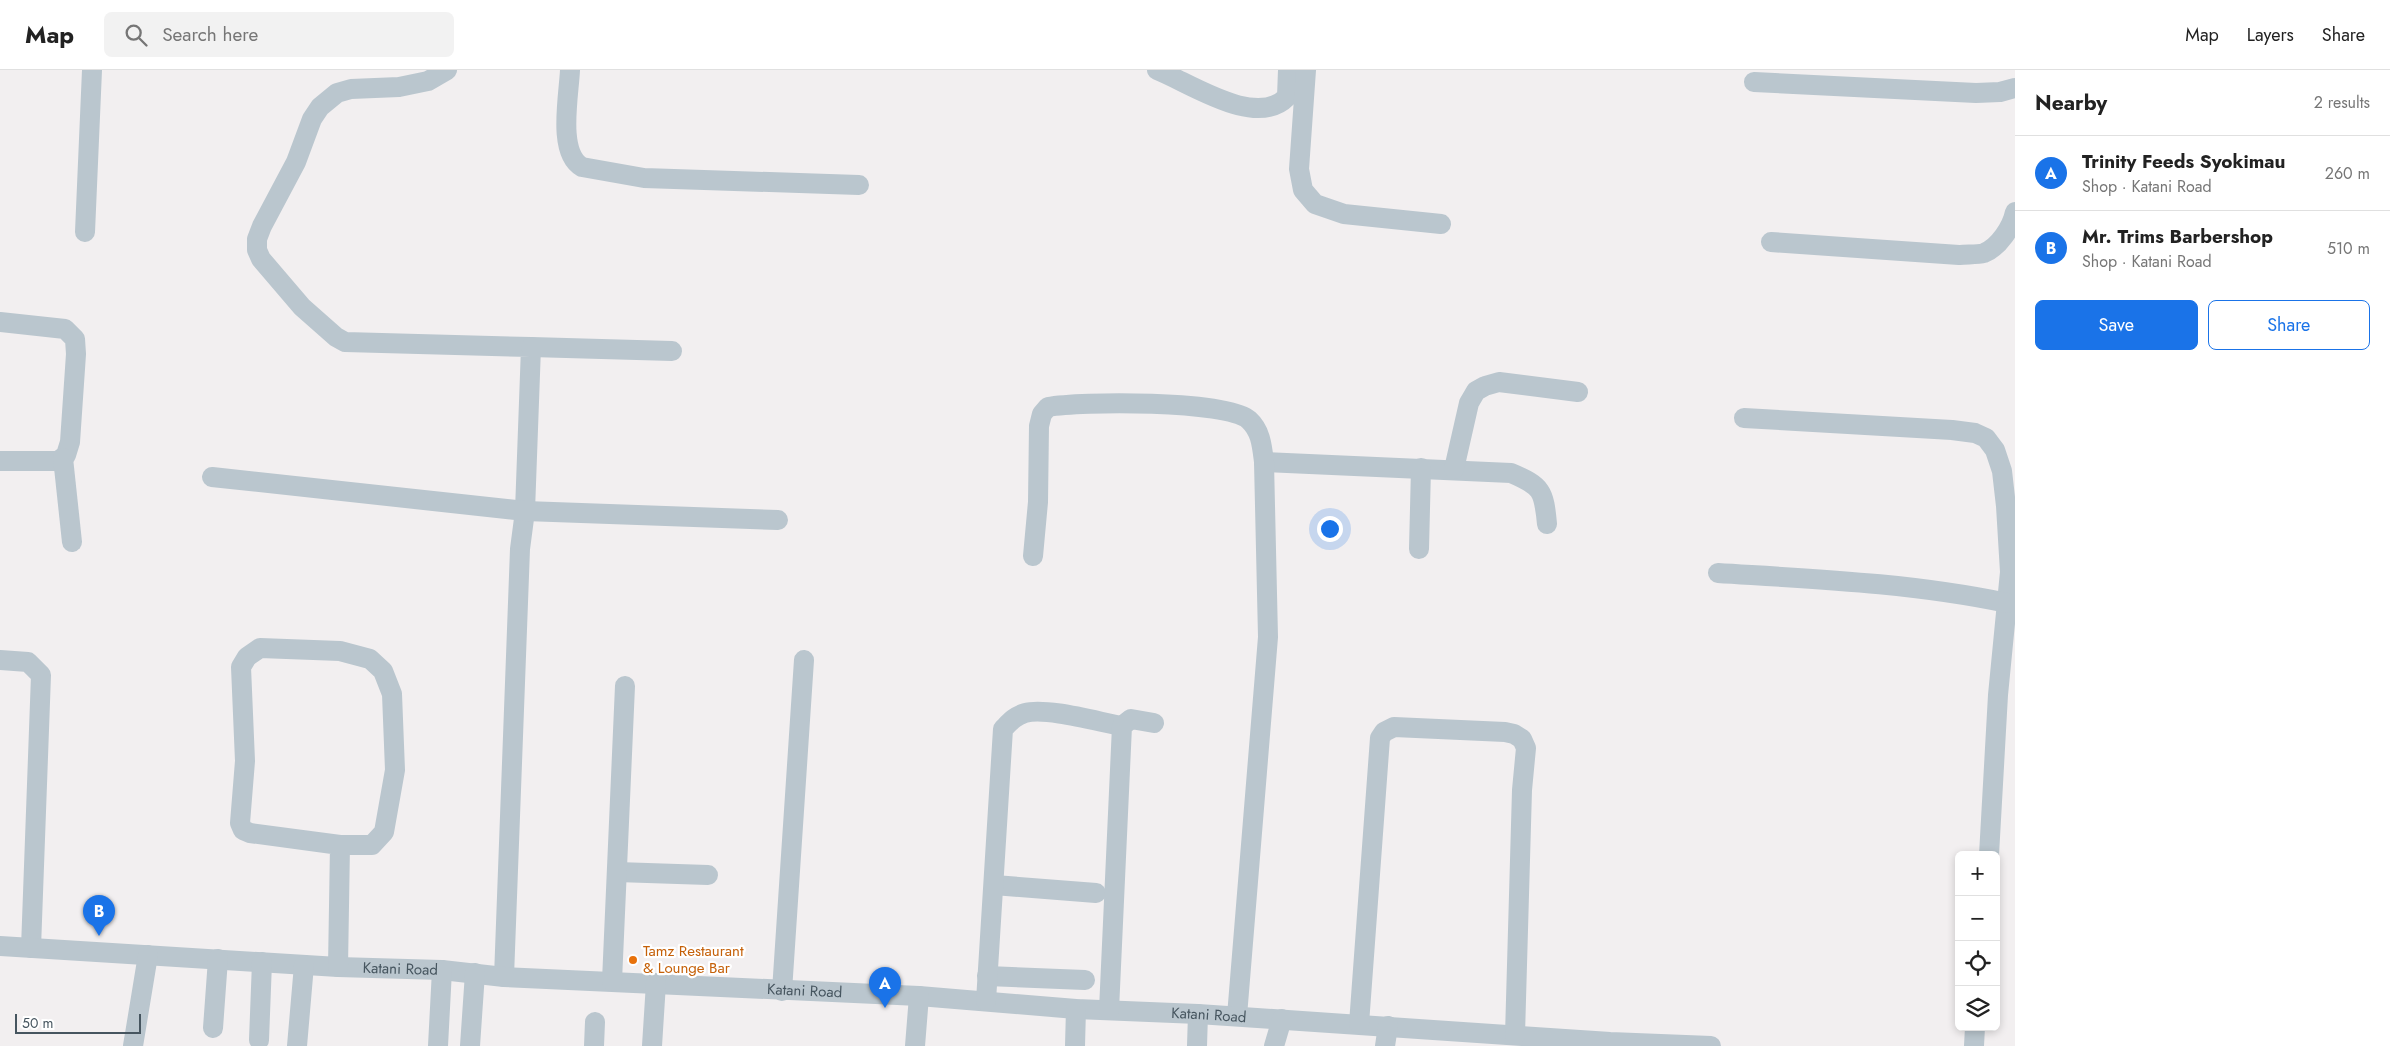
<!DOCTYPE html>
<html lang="en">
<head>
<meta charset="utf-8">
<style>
	body { margin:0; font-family:Jost,sans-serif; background:#f2f2f2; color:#222 }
	.controls { position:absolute; right:15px; bottom:15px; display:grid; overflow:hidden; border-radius:8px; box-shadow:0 2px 8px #0003 }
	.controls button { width:45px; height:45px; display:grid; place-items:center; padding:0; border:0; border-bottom:1px solid #e0e0e0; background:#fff; color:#222; font:25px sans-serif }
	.scale { position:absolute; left:15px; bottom:12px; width:126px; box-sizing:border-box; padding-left:5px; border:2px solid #46555f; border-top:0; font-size:14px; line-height:18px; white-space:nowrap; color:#46555f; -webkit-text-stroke:4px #fff; paint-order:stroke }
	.you { position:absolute; left:1329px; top:458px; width:18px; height:18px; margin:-12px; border:4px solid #fff; border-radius:50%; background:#1a73e8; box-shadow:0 0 0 8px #1a73e833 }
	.badge { display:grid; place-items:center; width:32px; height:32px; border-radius:50%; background:#1a73e8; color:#fff; font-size:16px; font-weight:700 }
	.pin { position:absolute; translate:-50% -41px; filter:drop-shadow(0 1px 2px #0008) }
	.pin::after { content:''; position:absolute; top:26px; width:18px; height:15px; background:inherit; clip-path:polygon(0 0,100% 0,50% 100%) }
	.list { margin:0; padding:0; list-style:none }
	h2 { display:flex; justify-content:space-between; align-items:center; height:65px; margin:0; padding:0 20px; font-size:21px }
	h2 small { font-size:16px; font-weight:400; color:#767676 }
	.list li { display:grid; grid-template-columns:32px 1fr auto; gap:15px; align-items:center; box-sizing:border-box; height:75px; padding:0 20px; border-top:1px solid #e0e0e0 }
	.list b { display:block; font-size:19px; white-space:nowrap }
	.list p { margin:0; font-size:16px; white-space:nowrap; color:#767676 }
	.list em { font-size:16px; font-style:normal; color:#767676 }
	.actions { display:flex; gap:10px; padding:15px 20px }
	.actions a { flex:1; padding:11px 0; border:1px solid #1a73e8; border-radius:8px; text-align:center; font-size:18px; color:#1a73e8 }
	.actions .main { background:#1a73e8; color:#fff }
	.icon { flex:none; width:28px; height:28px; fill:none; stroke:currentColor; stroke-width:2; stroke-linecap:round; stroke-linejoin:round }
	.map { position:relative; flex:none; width:2015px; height:976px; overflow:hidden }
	header { display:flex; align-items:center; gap:30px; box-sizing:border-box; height:70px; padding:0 25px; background:#fff; border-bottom:1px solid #e0e0e0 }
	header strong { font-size:24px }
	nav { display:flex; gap:28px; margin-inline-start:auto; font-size:18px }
	.search { width:350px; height:45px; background:#f2f2f2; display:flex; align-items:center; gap:12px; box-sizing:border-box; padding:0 18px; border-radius:8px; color:#767676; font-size:19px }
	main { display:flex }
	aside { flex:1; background:#fff }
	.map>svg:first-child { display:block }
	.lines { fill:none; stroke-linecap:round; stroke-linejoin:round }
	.minor { stroke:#bac6ce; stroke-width:20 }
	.food-dot { fill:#e8710a; stroke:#fff; stroke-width:2 }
	.labels { text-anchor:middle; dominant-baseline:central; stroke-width:4.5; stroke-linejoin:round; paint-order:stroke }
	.food-label { font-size:15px; fill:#c56008; stroke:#fff; text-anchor:start }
	.street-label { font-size:15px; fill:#46555f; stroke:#fff }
</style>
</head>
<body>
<header>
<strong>Map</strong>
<div class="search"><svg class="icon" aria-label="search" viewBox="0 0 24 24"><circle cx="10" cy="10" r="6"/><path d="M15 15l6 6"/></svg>Search here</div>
<nav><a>Map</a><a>Layers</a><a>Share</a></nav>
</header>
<main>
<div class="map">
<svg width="2015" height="976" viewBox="0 0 2015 976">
	<rect width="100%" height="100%" fill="#f2eff0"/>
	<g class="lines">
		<g class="minor">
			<path d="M447,0L428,11L399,17L351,19L337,23L320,37L312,49L296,92L262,156L257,169V180L261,189L302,237L336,267L345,272L531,277L525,441L520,479L504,907"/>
			<path d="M570,0C569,25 557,83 582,97L644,108L859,115"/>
			<path d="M1157,0C1190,13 1256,59 1287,27L1288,0"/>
			<path d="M1306,0L1299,99L1303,120L1315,134L1344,144L1441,154"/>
			<path d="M1754,12L1976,23L2000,22L2015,18"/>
			<path d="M85,162L92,0"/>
			<path d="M1771,172L1959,185C1967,184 1977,185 1984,183C1999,177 2012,157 2015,142"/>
			<path d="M0,252L65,259L75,269L76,284L70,372L66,385L58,391H0"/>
			<path d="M531,277L672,281"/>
			<path d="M1744,348L1952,360L1975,363L1986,368L1995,380L2002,401L2006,436L2010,502L1998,625L1989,785"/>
			<path d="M63,388L72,472"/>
			<path d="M1264,392L1511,403C1542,416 1544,421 1547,454"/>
			<path d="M1454,399L1469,333L1476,321L1485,316L1499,312L1578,322"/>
			<path d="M212,407L525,441L778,450"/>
			<path d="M1419,479L1421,398"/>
			<path d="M1033,486L1038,432L1039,356L1042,344L1048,337C1079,331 1227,330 1249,350C1261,361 1262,376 1264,392L1268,567L1237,946"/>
			<path d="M1718,503C1814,509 1912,513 2007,533"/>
			<path d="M0,590L28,592L41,605L31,878"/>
			<path d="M617,802L708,805"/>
			<path d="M994,815L1096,823"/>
			<path id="s1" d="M0,876L338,897L442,900L504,907L919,926L1076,939L1198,944L1610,972L1711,976"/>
			<path d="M338,897L340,775L250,763L243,760L240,753L245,691L241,597L247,587L260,578L340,581L370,589L383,601L392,624L395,700L384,762L372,775H340"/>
			<path d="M987,906L1085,910"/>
			<path d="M612,911L625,616"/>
			<path d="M782,921L804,590"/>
			<path d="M986,931L1003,659C1010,652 1015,646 1025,643C1046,637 1099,652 1122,656"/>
			<path d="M1109,940L1122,656L1131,649L1154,653"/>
			<path d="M1359,954L1380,668L1384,662L1394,657L1505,662L1514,664L1522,669L1526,678L1522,720L1515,965"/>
			<path d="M213,958L218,889"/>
			<path d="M259,970L262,892"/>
			<path d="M133,976L148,885"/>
			<path d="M297,976L304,895"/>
			<path d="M438,976L442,900"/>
			<path d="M470,976L475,903"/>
			<path d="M594,976L595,952"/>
			<path d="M652,976L656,913"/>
			<path d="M915,976L919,926"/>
			<path d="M1075,976L1076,939"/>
			<path d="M1197,976L1198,944"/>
			<path d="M1274,976L1282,949"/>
			<path d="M1385,976L1388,956"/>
			<path d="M1974,976L1975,957"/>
		</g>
	</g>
	<circle class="food-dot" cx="633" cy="890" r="5"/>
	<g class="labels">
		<g class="food-label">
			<text x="643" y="881">Tamz Restaurant<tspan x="643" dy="17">&amp; Lounge Bar</tspan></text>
		</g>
		<g class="street-label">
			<text stroke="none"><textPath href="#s1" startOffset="401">Katani Road</textPath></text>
			<text stroke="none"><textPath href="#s1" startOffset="806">Katani Road</textPath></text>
			<text stroke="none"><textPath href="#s1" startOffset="1211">Katani Road</textPath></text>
		</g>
	</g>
</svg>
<div class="controls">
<button>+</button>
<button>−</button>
<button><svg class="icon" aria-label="locate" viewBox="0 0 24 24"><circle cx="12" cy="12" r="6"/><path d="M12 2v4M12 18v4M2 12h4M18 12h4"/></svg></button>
<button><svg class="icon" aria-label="layers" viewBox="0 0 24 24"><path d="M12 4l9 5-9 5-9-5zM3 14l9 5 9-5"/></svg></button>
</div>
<div class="scale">50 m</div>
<div class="you"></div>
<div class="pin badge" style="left:885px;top:938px">A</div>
<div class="pin badge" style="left:99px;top:866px">B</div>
</div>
<aside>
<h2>Nearby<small>2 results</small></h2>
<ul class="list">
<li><span class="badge">A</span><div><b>Trinity Feeds Syokimau</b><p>Shop · Katani Road</p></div><em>260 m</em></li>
<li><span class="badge">B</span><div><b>Mr. Trims Barbershop</b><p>Shop · Katani Road</p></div><em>510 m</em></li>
</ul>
<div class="actions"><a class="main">Save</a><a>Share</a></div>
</aside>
</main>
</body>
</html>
